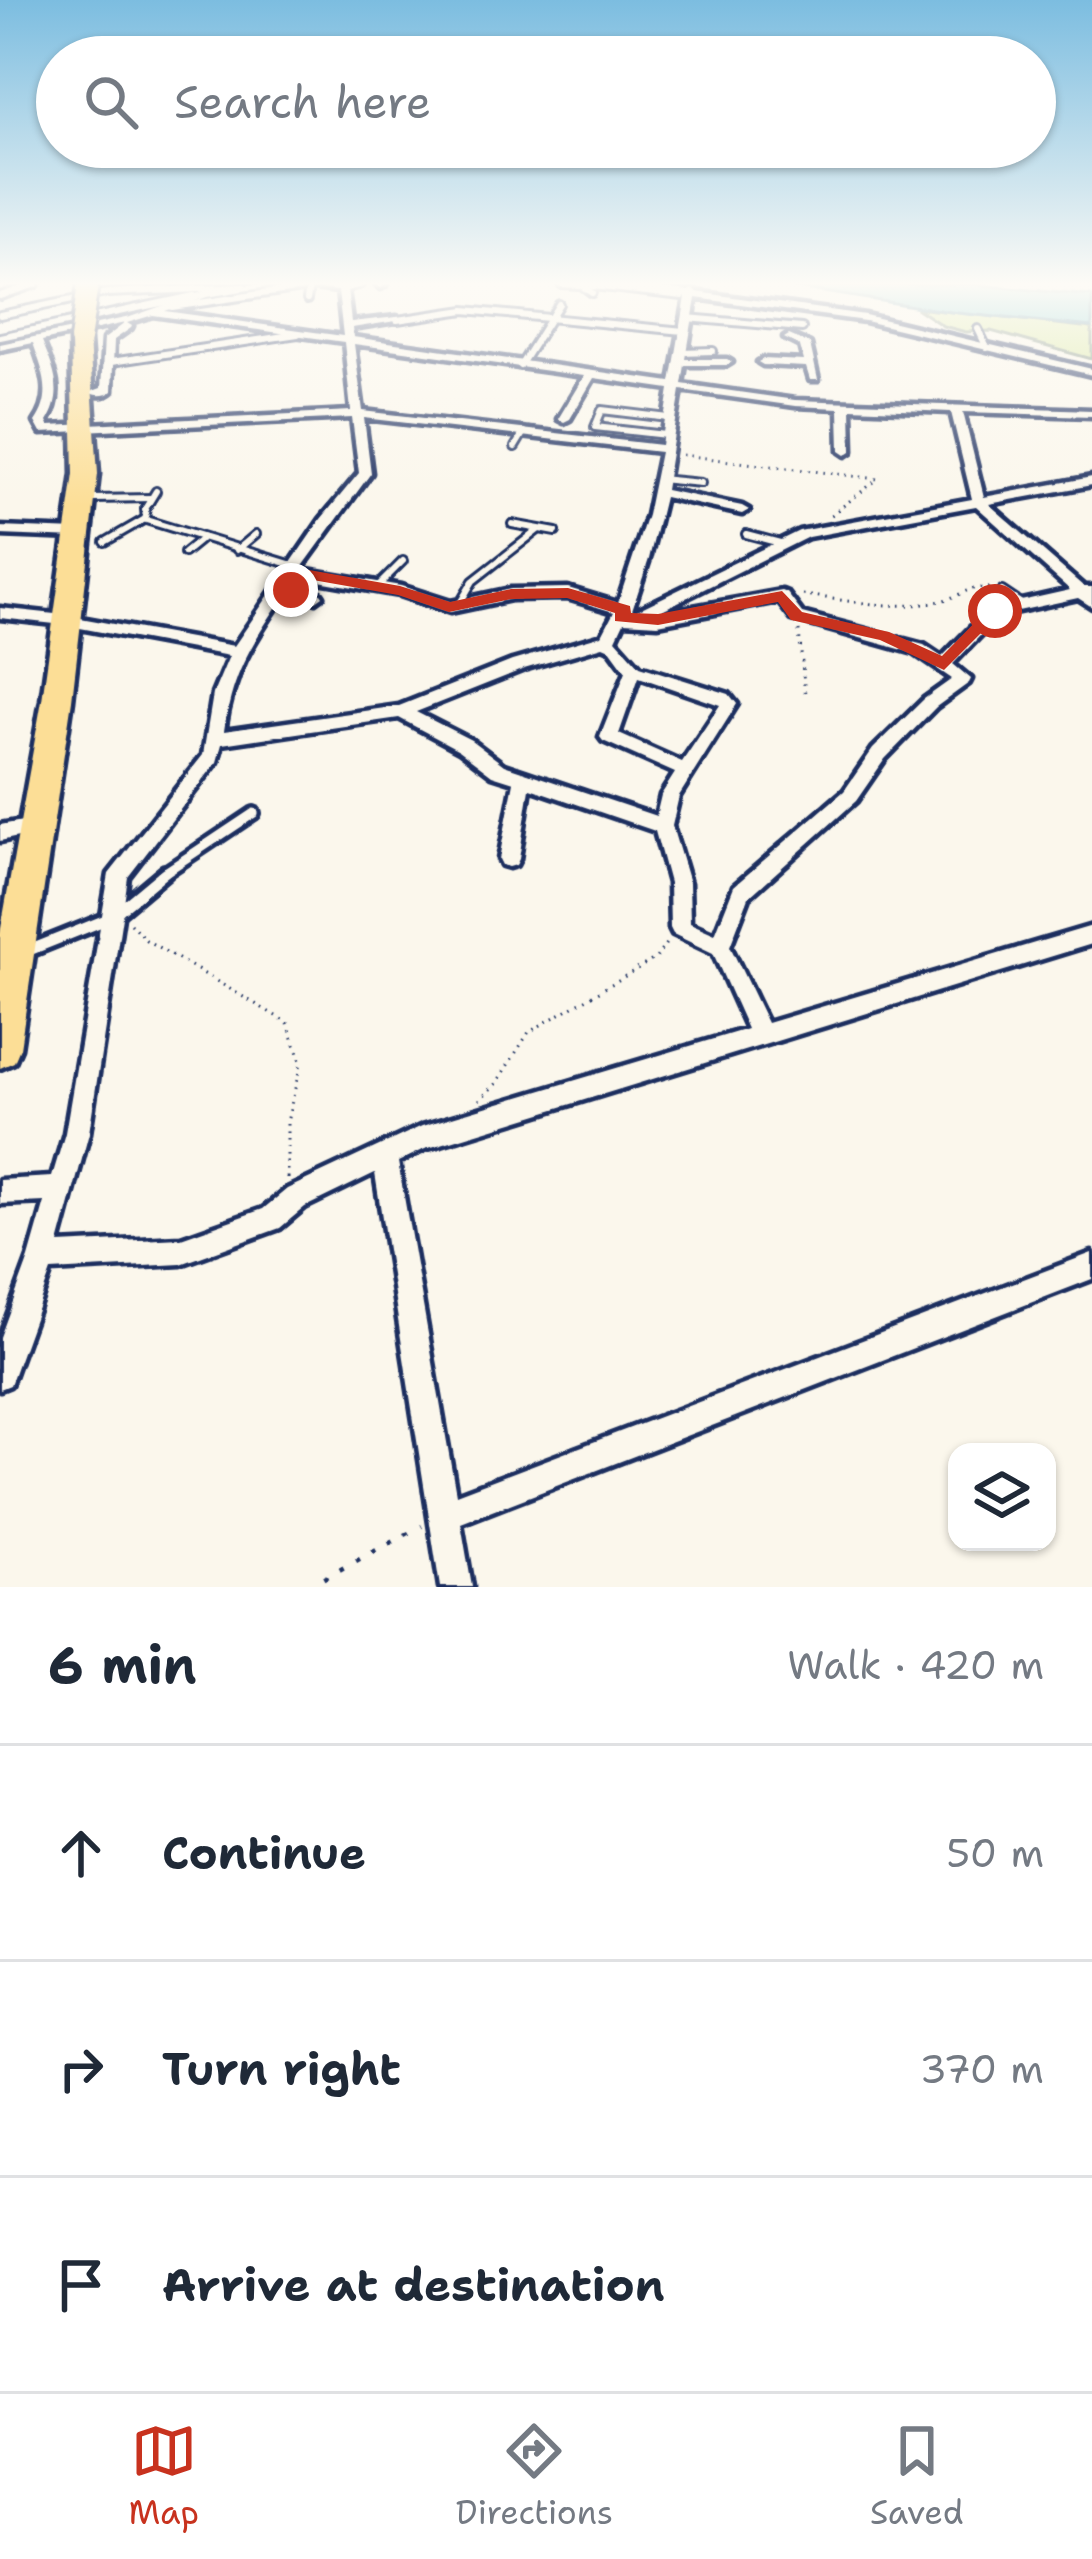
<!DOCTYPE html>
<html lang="en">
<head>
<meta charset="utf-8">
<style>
	body { margin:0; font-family:"Shantell Sans",sans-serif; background:#f6f6f7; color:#1f2937 }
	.controls { position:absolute; right:36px; bottom:36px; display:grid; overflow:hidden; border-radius:24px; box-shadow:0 3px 9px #0004 }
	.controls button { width:108px; height:108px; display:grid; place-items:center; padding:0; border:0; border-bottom:3px solid #e0e1e3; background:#fff; color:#1f2937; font:60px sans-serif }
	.stop { position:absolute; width:36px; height:36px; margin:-27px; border:9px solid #c8321e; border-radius:50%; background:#fff }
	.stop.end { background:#c8321e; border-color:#fff; box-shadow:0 3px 12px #0008 }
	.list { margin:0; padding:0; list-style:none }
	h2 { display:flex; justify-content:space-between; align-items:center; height:156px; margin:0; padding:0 48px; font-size:51px }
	h2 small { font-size:39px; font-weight:400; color:#747a83 }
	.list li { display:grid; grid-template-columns:78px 1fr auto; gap:36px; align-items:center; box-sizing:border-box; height:216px; padding:0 48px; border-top:3px solid #e0e1e3 }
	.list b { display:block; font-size:45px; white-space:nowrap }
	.list em { font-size:39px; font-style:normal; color:#747a83 }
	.icon { flex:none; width:66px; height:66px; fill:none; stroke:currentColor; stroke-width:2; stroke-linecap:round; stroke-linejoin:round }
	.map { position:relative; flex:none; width:1092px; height:1587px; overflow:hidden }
	.search { position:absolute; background:#fff; box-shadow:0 3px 9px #0004; left:36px; right:36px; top:36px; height:132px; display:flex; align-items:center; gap:30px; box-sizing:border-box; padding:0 42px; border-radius:66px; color:#747a83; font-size:45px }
	.sheet { height:804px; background:#fff }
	nav { display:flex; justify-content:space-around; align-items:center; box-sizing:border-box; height:168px; border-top:3px solid #e0e1e3; background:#fff; font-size:33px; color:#747a83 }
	nav a { display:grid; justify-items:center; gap:6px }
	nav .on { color:#c8321e }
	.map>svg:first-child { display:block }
	.green { fill:#d5e79a; stroke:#788b7c; stroke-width:3 }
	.water { fill:#7acbd3; stroke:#548da4; stroke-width:3 }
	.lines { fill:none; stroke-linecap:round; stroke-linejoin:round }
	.lane-far2-casing { stroke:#1b2f5e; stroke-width:12 }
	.lane-far1-casing { stroke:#1b2f5e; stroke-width:18 }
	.lane-casing { stroke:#1b2f5e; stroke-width:20 }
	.street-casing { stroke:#1b2f5e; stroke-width:9 }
	.highway-casing { stroke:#1b2f5e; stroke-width:9 }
	.path-far1 { stroke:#1b2f5e; stroke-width:3; stroke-dasharray:1.5 6; stroke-linecap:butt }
	.path { stroke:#1b2f5e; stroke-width:4.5; stroke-dasharray:4.5 14; stroke-linecap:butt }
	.lane-far2 { stroke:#fbf7ec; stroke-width:6 }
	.lane-far1 { stroke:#fbf7ec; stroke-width:9 }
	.lane { stroke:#fbf7ec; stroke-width:10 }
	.street { fill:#fbf7ec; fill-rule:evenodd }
	.highway { fill:#fcde96; fill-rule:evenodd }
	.highway-bridge-casing { stroke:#1b2f5e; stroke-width:26; stroke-linecap:butt }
	.highway-bridge { stroke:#fcde96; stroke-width:20 }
	.route { fill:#c8321e }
</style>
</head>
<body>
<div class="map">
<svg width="1092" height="1587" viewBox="0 0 1092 1587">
	<rect width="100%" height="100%" fill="#fbf7ec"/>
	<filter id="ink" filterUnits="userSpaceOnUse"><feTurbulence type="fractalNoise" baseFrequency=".00833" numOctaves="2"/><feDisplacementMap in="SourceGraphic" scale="24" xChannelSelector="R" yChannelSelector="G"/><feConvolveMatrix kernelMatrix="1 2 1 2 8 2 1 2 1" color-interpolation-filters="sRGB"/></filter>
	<g filter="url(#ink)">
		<path class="green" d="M916,308L1092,328V359L991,331L966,332L943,326Z"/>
		<path class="water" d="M772,284H970L1092,296V327L958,313Z"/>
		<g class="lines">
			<defs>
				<g id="lane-far2">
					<path d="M561,284L581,285L592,293"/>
					<path d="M575,284L683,296"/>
					<path d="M342,289L361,284"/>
					<path d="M0,296L36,284"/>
					<path d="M307,300L309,287L329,284"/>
					<path d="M172,307L309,287"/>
					<path d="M0,315L106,293L244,287"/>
					<path d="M687,318L802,328"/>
					<path d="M397,320L465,310L684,331"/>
					<path d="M978,329L987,348"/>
					<path d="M0,337L194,296"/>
					<path d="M680,352L713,351"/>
					<path d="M111,362L298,334"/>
					<path d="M520,366L559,304"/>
					<path d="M666,435L595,427L602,410L669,418"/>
					<path d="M515,447L524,432"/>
					<path d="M659,479L701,483"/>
					<path d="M156,491L145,509L146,520L296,566"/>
					<path d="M93,499L151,498"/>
					<path d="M512,524L556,532"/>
					<path d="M746,534L784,544"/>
					<path d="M105,542L145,519"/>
					<path d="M237,550L256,534"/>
					<path d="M184,553L200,540"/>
					<path d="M378,586L403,561"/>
					<path d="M1002,591L1023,605"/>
					<path d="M460,603L473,581L538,530"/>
				</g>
				<path id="lane-far1" d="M161,875L254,813"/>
				<path id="lane" d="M25,952L110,918L165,872"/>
				<g id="street">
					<path d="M258,284H284L207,297L165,311L343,336L338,291L284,284L342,286L347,289L351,322L397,317L402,320L352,328L353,337L671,382L686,297L609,284H635L688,291L692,289L697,292L865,315L1092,369V375L865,321L696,298L686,359H727L732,362L727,365H685L682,384L795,400L1092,410V416L963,412L984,497L1092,477V485L989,504L1084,587H1092V607L1078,598L1000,615L953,664L971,679L969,683L936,707L885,759L856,801L749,897L730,946L767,1023L1092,926V944L425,1149L398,1162L456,1494L1092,1253V1279L461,1523L472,1587H440L375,1173L305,1207L280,1228L181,1264L51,1271L10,1385L0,1389V1337L29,1258L45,1202L0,1204V1180L52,1177L65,1133L109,874L203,755L213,694L229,656L64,625L0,618V608L64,615L234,646L321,519L359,473L352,418L41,433L35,422C54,395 43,372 33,343L0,350V344L130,317L205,291ZM153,315L344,342L351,411L49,426L47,422C65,394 54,370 42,341L125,323L104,339L101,388L90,392C95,397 107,396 112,391L114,340L131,328L132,326L127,323ZM354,344L584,376L558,419L564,422L570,419L594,378L670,389L661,445L363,411ZM681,390L795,406L839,408L840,451L846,455L852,451L851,408L951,412L972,499L799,531L631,613L649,559L664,497L742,514L749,510L742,506L665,490ZM364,418L660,452L647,515L618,603L568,588L511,589L451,602L401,586L301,569L371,473ZM976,506L1070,590L990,608L942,657L924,645L802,613L787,593L782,591L654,614L808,537ZM296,577L399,595L450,612L511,599L567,598L614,612L602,635L512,661L399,706L224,731C233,670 253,642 286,593L316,601L323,596L321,593L291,585ZM778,601L792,619L914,653L952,679L924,699L873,749L844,791L734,886L715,934L690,923L689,883L672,826L679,796L737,704L729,694L640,666L616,639L624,622L658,624ZM603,646L610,649L626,671L600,737L603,741L675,773L661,795L656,816L504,765L471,740L416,712L524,669ZM639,677L720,705L682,762L619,734ZM399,718L459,750L492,775L514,782L499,859L502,865L509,867L516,865L519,859L530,788L655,831L669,883L670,928L673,934L713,953L747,1029L422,1126L287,1189L263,1209L181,1238L59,1244L89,1133L128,877L217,762L222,744Z"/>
					<path d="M387,284L381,288L376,285L377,284Z"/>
					<path d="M789,335L810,344L818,380H810L806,367L763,365L758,362L763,359L804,361L800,346L784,338Z"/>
					<path d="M0,527L77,530L84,534L77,538L0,535Z"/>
					<path d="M34,819L41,822L43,827L41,832L0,841V825Z"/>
				</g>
				<path id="highway" d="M80,334L89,340L98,474L72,700L20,1048L14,1062L0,1068V934L42,700L74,474L71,340Z"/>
			</defs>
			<use href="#lane-far2" class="lane-far2-casing"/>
			<use href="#lane-far1" class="lane-far1-casing"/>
			<use href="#lane" class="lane-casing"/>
			<use href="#street" class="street-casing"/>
			<use href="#highway" class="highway-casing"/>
			<g class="path-far1">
				<path d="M682,455L878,479L830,516"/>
				<path d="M803,595C847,600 904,613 947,599C966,593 969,586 991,588"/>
				<path d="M799,631L805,695"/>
				<path d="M130,923L146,940L288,1023L301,1063L287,1122V1179"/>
				<path d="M479,1100L496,1084L529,1032L656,958L669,939"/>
			</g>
			<path class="path" d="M307,1587L422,1526"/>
			<use href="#lane-far2" class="lane-far2"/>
			<use href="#lane-far1" class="lane-far1"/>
			<use href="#lane" class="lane"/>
			<use href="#street" class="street"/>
			<use href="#highway" class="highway"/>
			<defs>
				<path id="highway-bridge" d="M80,340L88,284"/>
			</defs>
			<use href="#highway-bridge" class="highway-bridge-casing"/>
			<use href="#highway-bridge" class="highway-bridge"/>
		</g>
	</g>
	<linearGradient id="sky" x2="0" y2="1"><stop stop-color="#7cbde0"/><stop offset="0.56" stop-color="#fdfbf6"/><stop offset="1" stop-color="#fdfbf6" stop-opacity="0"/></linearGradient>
	<rect width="1092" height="506" fill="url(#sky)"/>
	<path class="route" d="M292,567L400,586L450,602L511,589L568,588L630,606L631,613L658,614L782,591L802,612L889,632L942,656L989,608L1003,611L944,670L880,640L791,620L778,602L658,625L615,621V613L567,598L511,599L449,612L398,595L296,577L291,584L299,590L297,594L276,590V583Z"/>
</svg>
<div class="controls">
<button><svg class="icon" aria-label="layers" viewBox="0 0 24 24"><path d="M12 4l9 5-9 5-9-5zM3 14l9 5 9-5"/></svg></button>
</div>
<div class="stop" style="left:995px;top:611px"></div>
<div class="stop end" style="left:291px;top:590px"></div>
<div class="search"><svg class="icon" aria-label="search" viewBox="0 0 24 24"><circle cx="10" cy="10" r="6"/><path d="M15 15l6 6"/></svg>Search here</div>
</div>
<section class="sheet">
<h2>6 min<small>Walk · 420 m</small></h2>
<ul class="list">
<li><svg class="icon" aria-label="ahead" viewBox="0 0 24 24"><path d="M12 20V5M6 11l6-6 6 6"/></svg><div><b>Continue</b></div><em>50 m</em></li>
<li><svg class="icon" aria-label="right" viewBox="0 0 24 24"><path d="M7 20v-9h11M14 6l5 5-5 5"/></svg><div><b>Turn right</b></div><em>370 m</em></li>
<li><svg class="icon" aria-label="arrive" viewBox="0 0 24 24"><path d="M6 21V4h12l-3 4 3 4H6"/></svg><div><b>Arrive at destination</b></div></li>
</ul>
</section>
<nav>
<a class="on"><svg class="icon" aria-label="map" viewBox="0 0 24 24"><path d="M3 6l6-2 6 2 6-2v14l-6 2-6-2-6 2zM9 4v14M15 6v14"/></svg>Map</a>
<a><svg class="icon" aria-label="directions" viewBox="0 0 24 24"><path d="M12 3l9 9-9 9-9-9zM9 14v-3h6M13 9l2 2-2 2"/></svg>Directions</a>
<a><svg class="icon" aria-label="saved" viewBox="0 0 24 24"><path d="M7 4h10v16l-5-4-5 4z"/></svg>Saved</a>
</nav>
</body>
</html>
